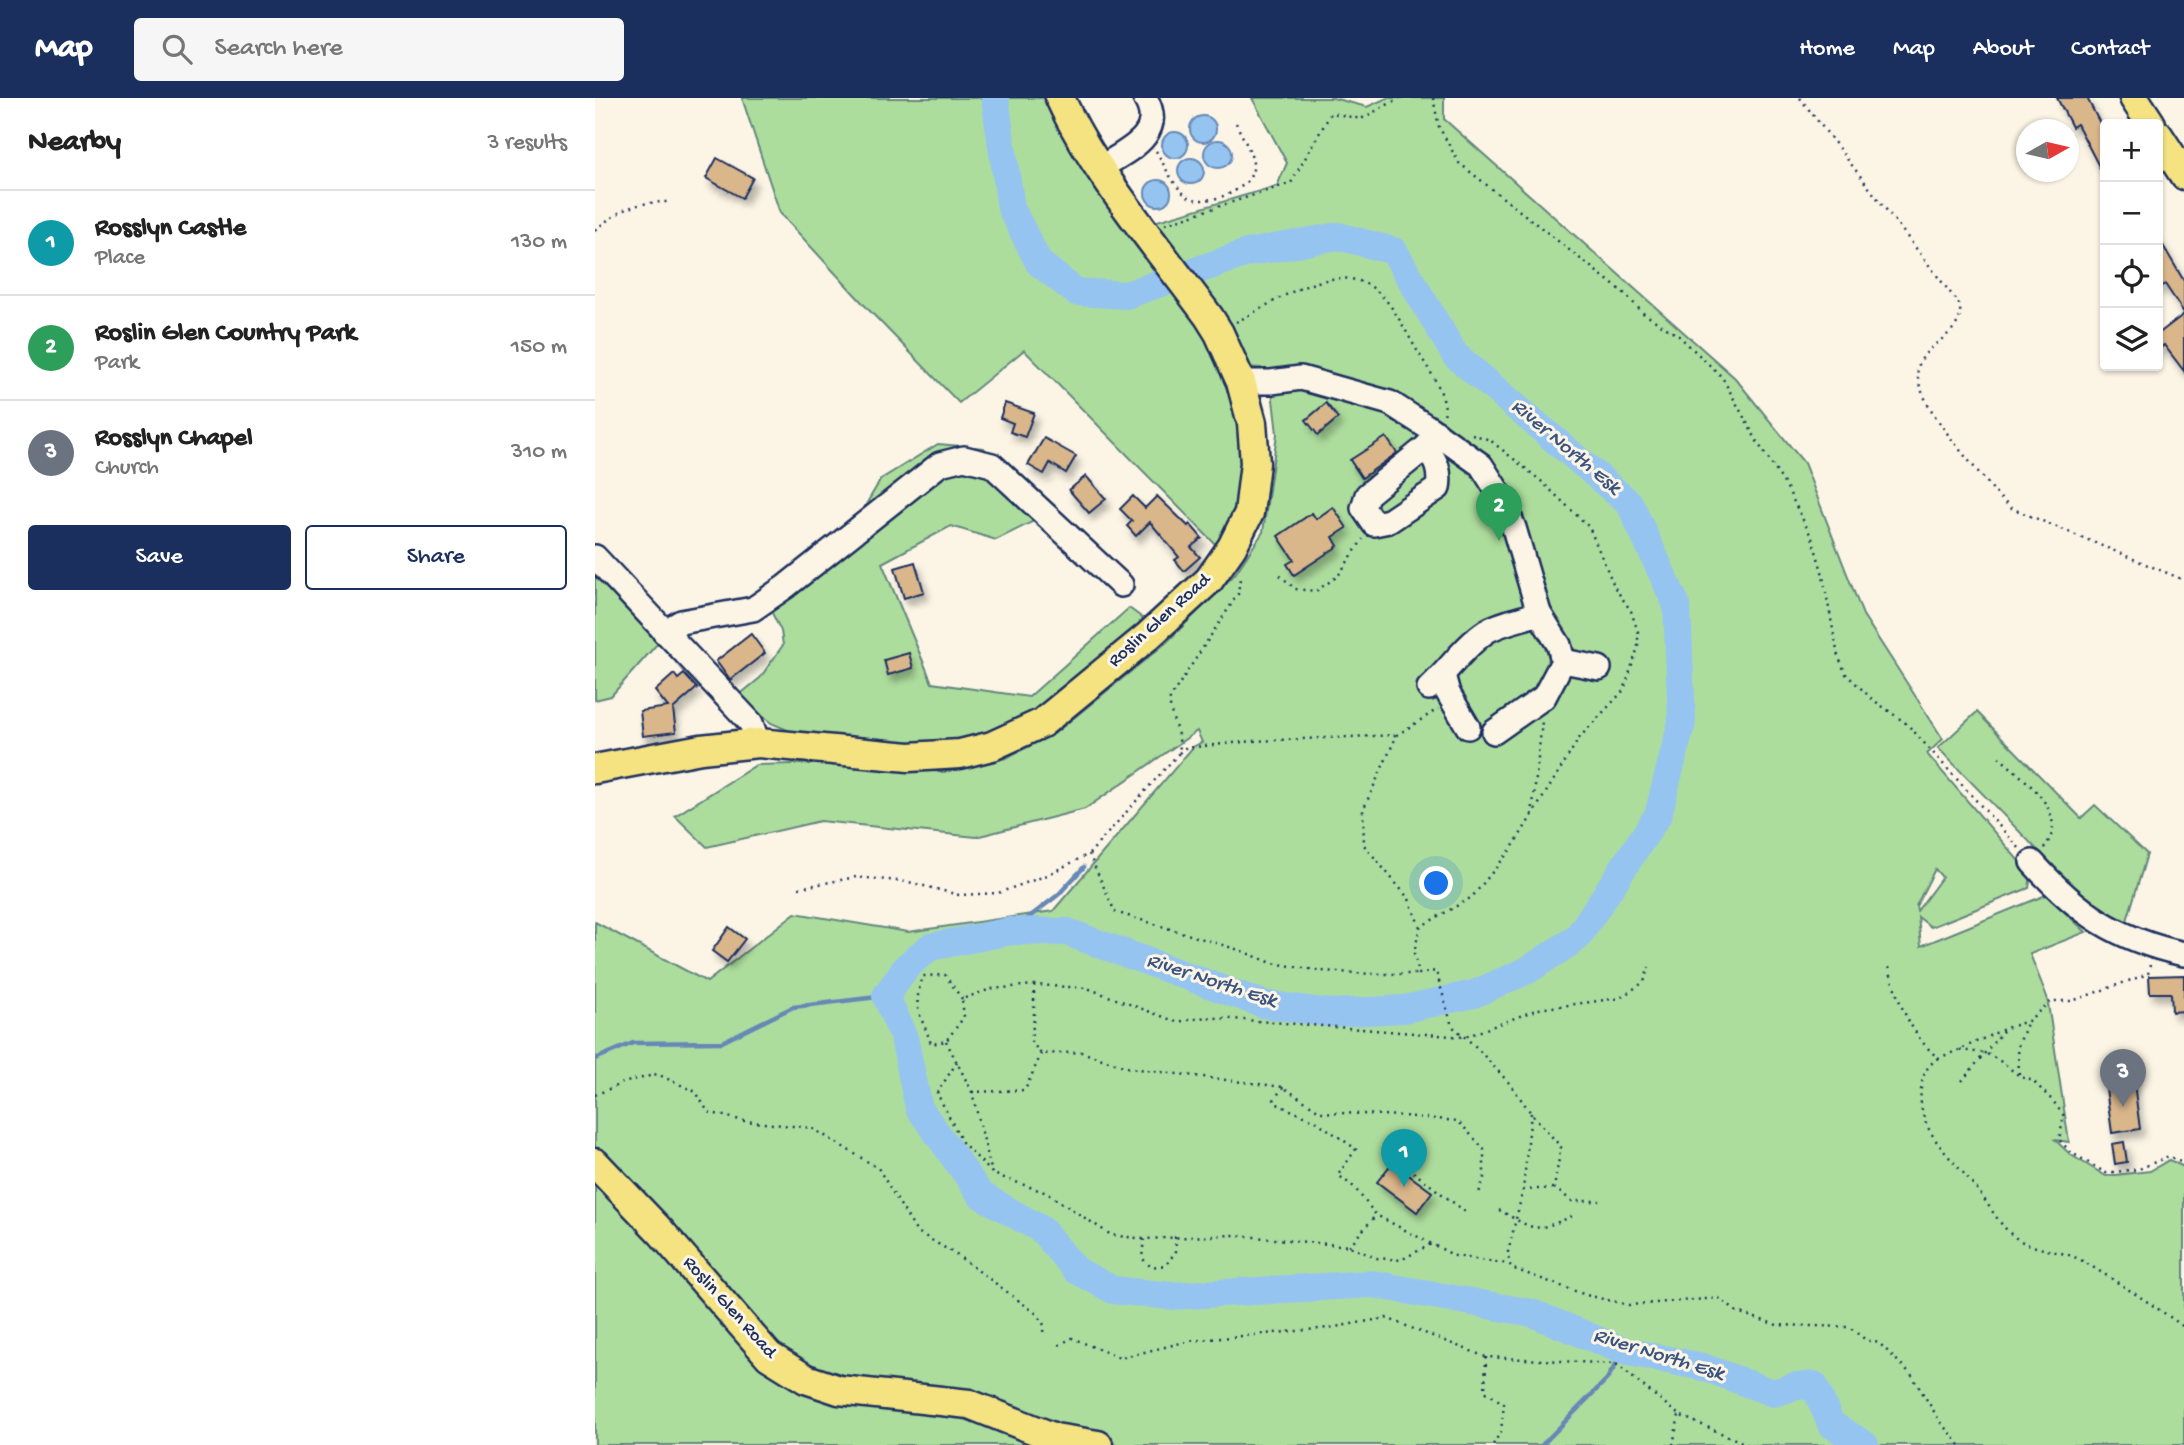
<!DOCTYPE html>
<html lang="en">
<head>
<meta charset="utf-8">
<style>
	body { margin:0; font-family:"Gochi Hand",sans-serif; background:#f6f6f6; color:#222 }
	.controls { position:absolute; right:21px; top:21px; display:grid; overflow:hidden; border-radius:7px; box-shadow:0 2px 5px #0004 }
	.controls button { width:63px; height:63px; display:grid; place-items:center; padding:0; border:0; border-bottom:2px solid #e0e0e0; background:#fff; color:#222; font:35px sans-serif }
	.compass { position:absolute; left:1421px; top:21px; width:63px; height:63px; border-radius:50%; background:#fff; box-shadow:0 2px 5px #0004; rotate:82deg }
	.you { position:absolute; left:842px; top:786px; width:24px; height:24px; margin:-18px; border:5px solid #fff; border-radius:50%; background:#1a73e8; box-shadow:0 0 0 10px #1a73e833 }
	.badge { display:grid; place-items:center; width:46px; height:46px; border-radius:50%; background:#1b2f5e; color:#fff; font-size:23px; font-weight:700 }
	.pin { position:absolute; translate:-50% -58px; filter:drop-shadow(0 2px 4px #0008) }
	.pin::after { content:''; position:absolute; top:37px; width:24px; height:21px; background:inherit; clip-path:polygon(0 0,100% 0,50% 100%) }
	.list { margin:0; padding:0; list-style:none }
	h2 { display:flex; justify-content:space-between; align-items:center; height:91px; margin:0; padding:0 28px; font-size:30px }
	h2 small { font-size:23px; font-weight:400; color:#767676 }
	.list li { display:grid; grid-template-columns:46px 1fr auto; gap:21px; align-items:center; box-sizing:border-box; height:105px; padding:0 28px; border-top:2px solid #e0e0e0 }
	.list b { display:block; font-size:26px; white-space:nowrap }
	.list p { margin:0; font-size:23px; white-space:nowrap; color:#767676 }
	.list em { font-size:23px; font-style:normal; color:#767676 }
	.actions { display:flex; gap:14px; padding:21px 28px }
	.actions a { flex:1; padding:16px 0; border:2px solid #1b2f5e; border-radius:7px; text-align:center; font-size:24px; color:#1b2f5e }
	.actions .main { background:#1b2f5e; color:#fff }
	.icon { flex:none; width:38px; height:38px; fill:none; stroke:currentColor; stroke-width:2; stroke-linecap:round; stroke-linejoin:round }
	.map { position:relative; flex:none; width:1589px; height:1347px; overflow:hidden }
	header { display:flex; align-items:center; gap:42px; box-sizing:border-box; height:98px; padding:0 35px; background:#1b2f5e; color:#fff }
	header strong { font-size:33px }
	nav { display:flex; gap:38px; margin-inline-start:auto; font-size:24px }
	.search { width:490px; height:63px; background:#f6f6f6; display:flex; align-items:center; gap:18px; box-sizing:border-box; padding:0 24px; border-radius:7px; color:#767676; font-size:26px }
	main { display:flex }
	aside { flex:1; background:#fff }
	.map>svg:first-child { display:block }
	.green { fill:#addd9d; stroke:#64867e; stroke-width:2; fill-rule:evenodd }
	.water { fill:#96c4f0; stroke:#6588b6; stroke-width:2 }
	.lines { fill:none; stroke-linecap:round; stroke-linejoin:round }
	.stream { stroke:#6588b6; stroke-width:4.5 }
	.river { stroke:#96c4f0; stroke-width:28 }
	.building { fill:#dab68b; stroke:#1b2f5e; stroke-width:2; filter:url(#shadow) }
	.minor-casing { stroke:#1b2f5e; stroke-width:28 }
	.major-casing { stroke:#1b2f5e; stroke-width:33 }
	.path { stroke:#1b2f5e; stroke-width:2.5; stroke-dasharray:2 5; stroke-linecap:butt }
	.minor { stroke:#fcf5e5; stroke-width:23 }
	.major { stroke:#f5e382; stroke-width:28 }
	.path-bridge { stroke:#1b2f5e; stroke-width:2.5; stroke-dasharray:2 5; stroke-linecap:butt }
	.labels { text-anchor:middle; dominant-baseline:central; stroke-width:6; stroke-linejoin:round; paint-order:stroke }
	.street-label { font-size:19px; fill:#1b2f5e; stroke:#fcf5e5 }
	.water-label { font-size:21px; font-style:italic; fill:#3a5482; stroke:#fcf5e5 }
</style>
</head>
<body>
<header>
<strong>Map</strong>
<div class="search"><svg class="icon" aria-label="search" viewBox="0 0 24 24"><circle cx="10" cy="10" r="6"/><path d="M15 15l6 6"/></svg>Search here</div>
<nav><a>Home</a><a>Map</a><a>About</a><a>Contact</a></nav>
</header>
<main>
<aside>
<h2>Nearby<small>3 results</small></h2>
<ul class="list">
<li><span class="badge" style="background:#0f9aa8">1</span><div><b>Rosslyn Castle</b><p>Place</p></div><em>130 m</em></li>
<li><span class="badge" style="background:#2e9e5b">2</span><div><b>Roslin Glen Country Park</b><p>Park</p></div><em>150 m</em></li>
<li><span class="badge" style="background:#6b7280">3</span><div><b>Rosslyn Chapel</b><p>Church</p></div><em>310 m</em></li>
</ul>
<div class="actions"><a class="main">Save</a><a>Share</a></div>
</aside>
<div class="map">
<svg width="1589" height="1347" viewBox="0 0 1589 1347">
	<defs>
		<filter id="shadow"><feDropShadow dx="4" dy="7" stdDeviation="3.5" flood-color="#0004"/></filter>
	</defs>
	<rect width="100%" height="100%" fill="#fcf5e5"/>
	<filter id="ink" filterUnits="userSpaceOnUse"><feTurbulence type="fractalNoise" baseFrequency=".0143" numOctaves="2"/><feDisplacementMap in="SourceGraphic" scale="14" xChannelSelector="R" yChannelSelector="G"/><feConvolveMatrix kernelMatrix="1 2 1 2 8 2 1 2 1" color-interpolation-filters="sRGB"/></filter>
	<g filter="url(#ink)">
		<g class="green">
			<path d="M147,0H450L484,64L559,124L682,88L692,65L657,0H738L772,9L792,0H849V21L1140,280L1209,365L1268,517L1348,641L1332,656L1436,777L1434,790L1336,829L1323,819L1326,848L1451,797L1491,834L1435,856L1452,899L1474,1044L1460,1042L1476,1057L1511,1078L1555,1073L1574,1062L1589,1069V1347H0V824L112,884L200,815L313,834L458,813L598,649L607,644L602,633L490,711L381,739L225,723L112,749L80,718L161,667L240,665L349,674L411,660L459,636L572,544L640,476L668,434L682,336L676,284L666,270L650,269V389L624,450L429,252L364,305L274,212L185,115ZM1340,771L1347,779L1322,813L1321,808Z"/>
			<path d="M343,346L389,350L414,386L447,419L401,442L356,428L287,465L337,585L434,599L534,510L553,524L443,616L394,641L312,650L202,636L176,625L143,598L165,580L188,547L186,533L173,507L246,449L286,381Z"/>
			<path d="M0,476L63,545L16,598L0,602Z"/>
			<path d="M1382,614L1486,720L1500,707L1552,756L1531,826L1498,809L1343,650Z"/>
		</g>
		<g class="water">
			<circle cx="608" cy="31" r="13"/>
			<circle cx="580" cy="47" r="13"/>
			<circle cx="623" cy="56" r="14"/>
			<circle cx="596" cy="73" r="13"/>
			<circle cx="563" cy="95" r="13"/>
		</g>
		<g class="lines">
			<g class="stream">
				<path d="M416,833L463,797L489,769"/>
				<path d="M0,961L38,945L127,944L198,909L291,898"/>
				<path d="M947,1347L1012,1281L1029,1253"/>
			</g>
			<path class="river" d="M400,0L416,110L444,165L481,194L531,197L652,155L743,138L799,153L860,257L1035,406L1082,508L1087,624L1063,717L982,840L933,872L879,896L809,911L735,915L668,906L472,834L416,833L335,849L311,869L291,898L309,940L324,1010L386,1097L447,1132L481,1172L518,1192L576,1198L777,1186L937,1215L1029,1253L1108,1269L1178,1295L1201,1288L1219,1287L1236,1326L1270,1347"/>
		</g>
		<g class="building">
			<path d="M1462,0H1492L1510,35V80L1482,26L1477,29Z"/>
			<path d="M122,60L158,80L147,100L111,80Z"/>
			<path d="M1563,139L1589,183V215L1570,186L1563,190Z"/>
			<path d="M1589,216V273L1569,247L1563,252V236Z"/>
			<path d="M410,305L439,315L430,339L415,334L418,325L405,320Z"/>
			<path d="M731,305L743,320L723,337L711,322Z"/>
			<path d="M791,339L802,355L767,380L755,362Z"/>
			<path d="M449,340L481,358L471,375L455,365L449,376L433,367Z"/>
			<path d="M491,378L511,401L494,415L474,392Z"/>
			<path d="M538,398L550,410L562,398L593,428L595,426L607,440L596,449L605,459L589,473L580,462L584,459L555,424L541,438L532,428L537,423L525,411Z"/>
			<path d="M738,409L752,430L738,439L743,448L699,477L692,466L699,462L683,438L717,415L721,421Z"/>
			<path d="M320,464L329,494L309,500L300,470Z"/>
			<path d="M156,536L170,555L135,582L121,563Z"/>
			<path d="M314,555L318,570L293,577L289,562Z"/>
			<path d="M79,576L83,581L89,576L102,590L78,611L81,634L48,638L45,613L73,609L60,593Z"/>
			<path d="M134,829L150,841L132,864L117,853Z"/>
			<path d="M1589,877V913L1577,914L1576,895H1555L1554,878Z"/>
			<path d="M1529,969L1530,979L1538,978L1545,1031L1517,1035L1510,983L1515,982L1514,971Z"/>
			<path d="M1529,1044L1532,1064L1520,1066L1517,1046Z"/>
			<path d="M797,1065L837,1094L822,1114L782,1084Z"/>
		</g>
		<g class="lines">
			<defs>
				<g id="minor">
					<path d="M505,70C531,53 572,37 550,0"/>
					<path d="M646,284H676L706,280L795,305L834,330L886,367L907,400L919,430L944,515L964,547L968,563L949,599L899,634"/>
					<path d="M831,349C841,363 846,373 843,390L794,423L779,426L768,410L772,397L831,349L842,335"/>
					<path d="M0,459L156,625L163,645"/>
					<path d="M69,534L86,524L158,511L190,489L345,366L369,360L397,367L526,487"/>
					<path d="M968,563L1004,570"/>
					<path d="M848,577L853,595L873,629"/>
					<path d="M834,590C854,572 869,548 892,533C907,524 928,521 944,515"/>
					<path d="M1437,764C1483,815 1521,841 1589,856"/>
				</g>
				<g id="major">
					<path d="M1539,0L1556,26"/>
					<path d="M1563,37L1589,77"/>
					<path d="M0,671L106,651L163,645L314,659L365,656L397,648L447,625L553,538L614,482L637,449L654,415L660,365L657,325L646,284L624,235L614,219C564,151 499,75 465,0"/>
					<path d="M0,1065L66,1134L174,1258L211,1281L244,1292L374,1306L460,1340L503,1347"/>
				</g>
			</defs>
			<use href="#minor" class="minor-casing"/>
			<use href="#major" class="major-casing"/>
			<g class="path">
				<path d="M838,0L844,29L864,65L1030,196L1048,215L1084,238L1127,279L1163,345L1192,390L1217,440L1227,473L1243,558L1251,576L1277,601L1312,626L1425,751"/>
				<path d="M1205,0L1364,206C1374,240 1317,245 1323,280C1328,314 1381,370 1404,399L1416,410L1589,482"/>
				<path d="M561,53C570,68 578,88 592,98C608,110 662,93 658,65C656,52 646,37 641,25"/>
				<path d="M570,126L696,85L736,15L766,21L805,0"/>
				<path d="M0,132C26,111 39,104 74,104"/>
				<path d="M641,224C682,204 746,153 788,199C802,214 812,236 823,254C832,269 854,299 849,317"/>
				<path d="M877,336L895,342L946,383L994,429L1020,490L1036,513L1043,534V549L1029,592L985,639L917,750L877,799L825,829L819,855L824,876L841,873L857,928L880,948L915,986L936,1015L966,1049L959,1090L977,1103H1005"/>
				<path d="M685,477L700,491L721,493L743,478L768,441"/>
				<path d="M584,655L590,650L658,643L802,637"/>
				<path d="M1404,659C1428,681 1479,716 1448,751"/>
				<path d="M937,717L947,623"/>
				<path d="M494,756L520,814L644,852L677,865L727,873L776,876H824"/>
				<path d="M204,790L261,779L314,784L364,797L403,795L450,778L494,756L584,655C588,637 573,619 575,600L643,496L645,480L642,478"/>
				<path d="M825,829L814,801L769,747L768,712L802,637L843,611"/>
				<path d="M1555,867L1553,876L1477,903H1456L1433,923L1411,930L1364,952L1390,955L1405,963L1426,979L1438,983L1458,1003L1469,1018L1464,1042L1477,1055L1511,1075L1544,1071L1574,1058L1589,1066"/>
				<path d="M1294,869C1302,903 1316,937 1343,960L1364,952"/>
				<path d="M439,887V920L436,943L446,956L486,954L535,970L688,989L726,1014L808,1018L863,1023L889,1051V1080L883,1098"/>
				<path d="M367,901L350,877L328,878C316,914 326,914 336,946L351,943L369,919L367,901L396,891L439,887L492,890L582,924L611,919L870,939L943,911L1025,900L1049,884L1054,869"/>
				<path d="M351,943L377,994L397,1075"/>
				<path d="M1343,960C1331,969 1328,976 1326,991C1321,1034 1358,1060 1381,1090C1394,1106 1404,1128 1421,1140C1437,1151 1458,1152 1477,1158C1489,1163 1502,1172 1514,1179C1539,1195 1564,1211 1589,1229"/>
				<path d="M362,964L342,995L367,1044L398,1076L452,1095L516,1137L549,1141L638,1137L754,1148L781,1160L806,1162L836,1146"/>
				<path d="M1424,976L1423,948L1433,923"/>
				<path d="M1367,983L1408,933"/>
				<path d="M688,989L679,1002L684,1007L721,1023L761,1051L743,1077L759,1089L781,1117L860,1158L914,1166"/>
				<path d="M377,994L430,992L446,956"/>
				<path d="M0,997L28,985L62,976L101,994L113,1014L149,1023L217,1030L283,1070L321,1133L362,1157L442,1216L449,1227L448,1234"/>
				<path d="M936,1015L928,1092L913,1154L914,1166L919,1171L991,1197L1034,1207L1124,1200L1142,1214L1182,1227L1254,1229L1271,1242L1284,1245L1316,1276L1346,1325L1365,1347"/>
				<path d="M796,1057L872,1115"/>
				<path d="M928,1092L959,1090"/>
				<path d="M549,1141L547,1160L556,1169L571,1167L581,1153L580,1138"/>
				<path d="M754,1148L781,1117"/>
				<path d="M464,1247L477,1240L525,1260L594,1243L734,1230L791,1220L891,1259L1021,1266L1084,1317L1154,1347"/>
				<path d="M891,1259L890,1293L909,1306L906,1333L898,1347"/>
				<path d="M1078,1347L1084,1317"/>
			</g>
			<use href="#minor" class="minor"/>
			<use href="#major" class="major"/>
			<path class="path-bridge" d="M904,1112C942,1133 937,1135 978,1118"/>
		</g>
	</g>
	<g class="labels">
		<g class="street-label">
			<text transform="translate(565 523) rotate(-42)">Roslin Glen Road</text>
			<text transform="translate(134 1210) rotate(48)">Roslin Glen Road</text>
		</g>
		<g class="water-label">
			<text transform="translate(970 350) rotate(40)">River North Esk</text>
			<text transform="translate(616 884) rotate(18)">River North Esk</text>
			<text transform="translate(1063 1258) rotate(17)">River North Esk</text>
		</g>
	</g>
</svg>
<div class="controls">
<button>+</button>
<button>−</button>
<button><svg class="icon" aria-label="locate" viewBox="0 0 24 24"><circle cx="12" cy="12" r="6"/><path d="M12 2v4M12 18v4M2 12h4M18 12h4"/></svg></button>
<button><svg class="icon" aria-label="layers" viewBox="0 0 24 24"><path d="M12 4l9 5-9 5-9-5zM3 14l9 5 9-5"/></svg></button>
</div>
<svg class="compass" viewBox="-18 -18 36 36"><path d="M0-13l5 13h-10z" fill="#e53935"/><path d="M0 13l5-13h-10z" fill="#767676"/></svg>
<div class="you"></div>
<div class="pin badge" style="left:809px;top:1089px;background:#0f9aa8">1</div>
<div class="pin badge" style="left:904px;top:443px;background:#2e9e5b">2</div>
<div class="pin badge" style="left:1528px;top:1009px;background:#6b7280">3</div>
</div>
</main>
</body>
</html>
